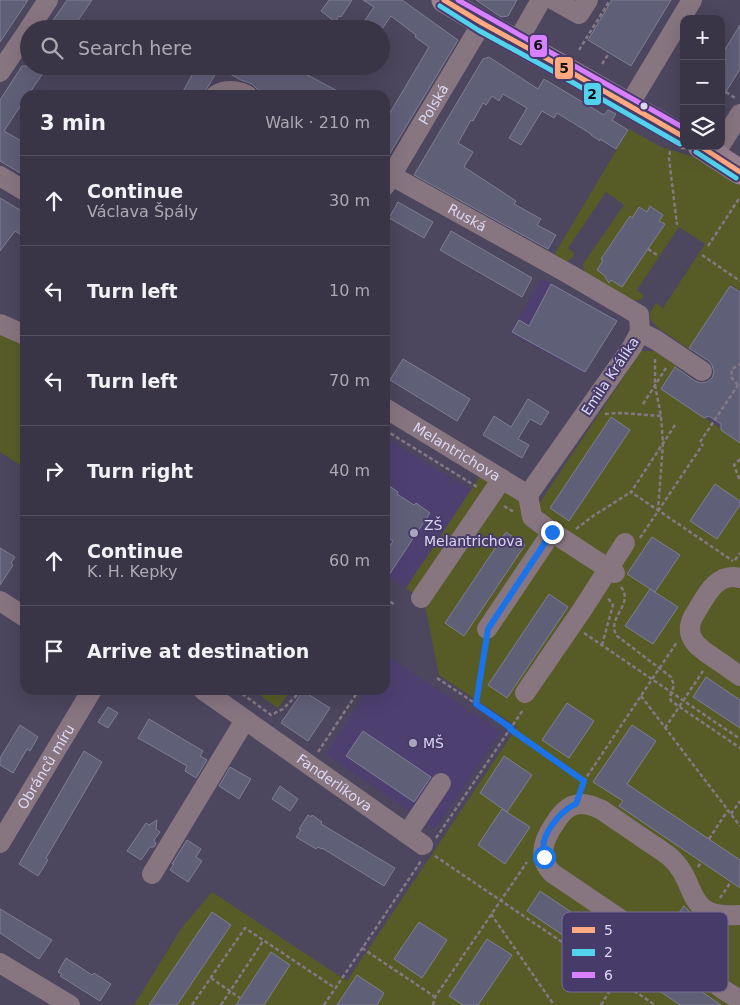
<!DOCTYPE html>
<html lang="en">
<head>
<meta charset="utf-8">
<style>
	body { margin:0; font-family:"DejaVu Sans",sans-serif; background:#403c4d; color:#f1f3f6 }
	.controls { position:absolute; right:15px; top:15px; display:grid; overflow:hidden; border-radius:10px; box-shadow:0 5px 20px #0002 }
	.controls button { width:45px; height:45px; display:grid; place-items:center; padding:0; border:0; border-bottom:1px solid #534f5f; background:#393446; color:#f1f3f6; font:25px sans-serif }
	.stop { position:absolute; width:15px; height:15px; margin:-11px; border:4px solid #1a73e8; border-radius:50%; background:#fff }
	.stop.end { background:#1a73e8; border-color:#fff; box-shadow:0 1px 5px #0008 }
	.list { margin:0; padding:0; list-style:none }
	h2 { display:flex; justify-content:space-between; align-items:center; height:65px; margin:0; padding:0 20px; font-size:21px }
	h2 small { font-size:16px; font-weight:400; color:#abaab3 }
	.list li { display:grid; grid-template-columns:32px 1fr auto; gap:15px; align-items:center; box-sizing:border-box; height:90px; padding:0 20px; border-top:1px solid #534f5f }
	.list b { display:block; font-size:19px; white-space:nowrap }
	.list p { margin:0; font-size:16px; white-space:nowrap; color:#abaab3 }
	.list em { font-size:16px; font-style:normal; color:#abaab3 }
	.icon { flex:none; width:28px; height:28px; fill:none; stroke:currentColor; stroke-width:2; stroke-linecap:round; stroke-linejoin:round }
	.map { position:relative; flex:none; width:740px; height:1005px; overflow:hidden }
	.search { position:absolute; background:#393446; box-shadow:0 5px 20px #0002; left:20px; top:20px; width:370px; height:55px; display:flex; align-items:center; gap:12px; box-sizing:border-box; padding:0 18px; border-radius:28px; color:#abaab3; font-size:19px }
	.panel { position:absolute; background:#393446; box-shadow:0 5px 20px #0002; left:20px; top:90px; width:370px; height:605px; border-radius:15px }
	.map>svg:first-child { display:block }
	.built { fill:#4d4071 }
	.green { fill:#575c27 }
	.building { fill:#605f78; stroke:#7e7e93 }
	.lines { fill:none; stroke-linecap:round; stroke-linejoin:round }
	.path { stroke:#847885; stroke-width:2.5; stroke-dasharray:4 2.5; stroke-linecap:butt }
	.minor { stroke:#877580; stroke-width:20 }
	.major { stroke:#98808e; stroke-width:25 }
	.bus-1-casing { stroke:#473b69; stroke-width:9 }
	.bus-2-casing { stroke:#473b69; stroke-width:9 }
	.bus-3-casing { stroke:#473b69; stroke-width:9 }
	.bus-1 { stroke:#ffa980; stroke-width:5 }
	.bus-2 { stroke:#53d2ee; stroke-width:5 }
	.bus-3 { stroke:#d880ff; stroke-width:5 }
	.route { stroke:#1a73e8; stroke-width:6 }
	.bus-dot { fill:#ddd8f3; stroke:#473b69; stroke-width:2 }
	.poi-dot { fill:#aaa5bf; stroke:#473b69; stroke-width:2 }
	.labels { text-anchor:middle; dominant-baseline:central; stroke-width:4; stroke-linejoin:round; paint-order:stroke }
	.street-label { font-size:14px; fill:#ddd8f3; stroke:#473b69 }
	.poi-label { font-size:14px; fill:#ddd8f3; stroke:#473b69; text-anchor:start }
	.key { fill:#473b69; stroke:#746a92; stroke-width:1 }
	.key-label { font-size:14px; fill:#ddd8f3 }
	.line-badge { stroke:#473b69; stroke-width:2 }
	.pale-badge-label { font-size:14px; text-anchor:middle; font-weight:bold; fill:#111 }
</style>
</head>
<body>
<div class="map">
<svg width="740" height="1005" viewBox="0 0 740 1005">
	<rect width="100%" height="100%" fill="#4c465e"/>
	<g class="built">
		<path d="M541,279L545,280L618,320L584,373L510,333Z"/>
		<path d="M385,438L471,490L406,588L389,576L385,581Z"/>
		<path d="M392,659L501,732L435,829L326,754L368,690H385V664L388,660Z"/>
	</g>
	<g class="green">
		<path d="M629,129L661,147L707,161L740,183V291L731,285L689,349L657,327L651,320L650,313L656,303L663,308L705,244L679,227L637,290L644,296L640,300L629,301L584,273L583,264L624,205L606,192L568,248L574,253L573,257L567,262L554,255Z"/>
		<path d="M0,332L25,347V468L0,452Z"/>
		<path d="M641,351H654L677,366L662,389L740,442V1005H134L181,929L212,892L347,981L517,727L439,675L424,600L406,588L481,475L535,510Z"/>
		<path d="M252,690H291L278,708Z"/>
	</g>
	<g class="building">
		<path d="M0,0H28L0,42Z"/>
		<path d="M67,0H92L72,29H47Z"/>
		<path d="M329,0H352L341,17L339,16L335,22L321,11Z"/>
		<path d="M363,0H402L458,40L386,160H385V121L429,47L415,37L416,35L391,16L382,29H359L374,7Z"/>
		<path d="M476,0H517L508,16L501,17Z"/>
		<path d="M612,0H671L631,66L588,40Z"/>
		<path d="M740,25V69L721,100V56Z"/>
		<path d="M489,57L538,89L544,79L604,115L608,110L616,114L612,120L628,130L616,149L600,139V141L591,135V134L557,113L554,118L542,111L521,145L509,138L527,108L503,94L499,101L492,96L486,105L483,103L473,121L471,120L458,143L473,152L464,167L501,191L516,201L514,204L541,219L537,225L556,235L548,249L414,175L483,59Z"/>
		<path d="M22,66H48L28,95H25V99L4,131L25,143V176L0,161V100Z"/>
		<path d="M177,66H305L302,72L345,95H267L257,89L252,84L241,80L219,68L203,95H181L192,75Z"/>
		<path d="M0,198L25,213V237L15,231L0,251Z"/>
		<path d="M398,202L433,222L424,238L389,218Z"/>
		<path d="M650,206L663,215L659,221L665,224L622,287L611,280L609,283L604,275L597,270L603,260L601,259L630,216L632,218L639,207L647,212Z"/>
		<path d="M451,231L532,278L522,297L440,250Z"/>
		<path d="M551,284L617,321L585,372L512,332L519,320L529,326Z"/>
		<path d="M730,286L740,292V443L721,430V424L709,416L704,418L661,389L675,367L695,381L701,383L707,382L712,378L714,372L712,365L709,361L689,348Z"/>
		<path d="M403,359L470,399L457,421L390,380Z"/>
		<path d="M528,399L549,412L541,425L530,419L518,439L529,445L522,458L483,435L494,416L511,427Z"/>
		<path d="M611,417L630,430L569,521L550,508Z"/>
		<path d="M385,483L398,492L397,494L414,505L416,503L430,513L385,581V553L393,541L385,536Z"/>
		<path d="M715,484L740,501V505L717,539L690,521Z"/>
		<path d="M506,532L525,545L464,636L445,623Z"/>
		<path d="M652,537L680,555L655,592L627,574Z"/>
		<path d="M0,548L15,557L11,563L13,565L0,585Z"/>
		<path d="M650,589L678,607L653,644L625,626Z"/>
		<path d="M549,594L568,607L507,698L488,685Z"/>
		<path d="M706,677L740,700V728L693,697Z"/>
		<path d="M303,691L330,708L308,741L281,723Z"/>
		<path d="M567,703L594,721L569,758L542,740Z"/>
		<path d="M108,707L118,713L108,728L98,722Z"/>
		<path d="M149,719L203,751L200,756L207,760L196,778L185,771L187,766L138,738Z"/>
		<path d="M20,725L38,737L30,751L27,749L13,773L0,765V758Z"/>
		<path d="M632,725L656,741L627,784L740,860V888L619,806L623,801L593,782Z"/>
		<path d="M363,731L431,777L414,802L346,756Z"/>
		<path d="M84,751L102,762L46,858L48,860L38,876L19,864Z"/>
		<path d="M504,756L532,775L507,812L480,793Z"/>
		<path d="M230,767L251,779L239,799L219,786Z"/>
		<path d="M280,786L298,799L290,811L272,799Z"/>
		<path d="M502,809L530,827L505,864L478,845Z"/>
		<path d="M308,815L311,817L312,815L322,822L321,824L395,868L384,886L322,848V849L318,847L316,849L296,837L301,830L299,829Z"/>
		<path d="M157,820L156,829L160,832L154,840L156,844L154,847H150L141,860L127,851L146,823L149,825Z"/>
		<path d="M187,840L201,849L196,857L202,861L188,882L170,870L174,864H172Z"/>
		<path d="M540,891L661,973L665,967L721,1005H680L652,986L648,992L527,911Z"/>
		<path d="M684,906L693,915L702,921L712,925L707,934L694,921L678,914Z"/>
		<path d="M0,909L52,940L39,959L0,933Z"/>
		<path d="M212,912L231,925L177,1005H149Z"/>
		<path d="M419,922L447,940L422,978L394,959Z"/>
		<path d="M487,939L512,955L478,1005H463L449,996Z"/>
		<path d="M271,952L290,965L264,1005H236Z"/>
		<path d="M66,958L92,975L94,973L111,984L100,1001L60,976L62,974L58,972Z"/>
		<path d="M357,975L384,993L377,1005H337Z"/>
	</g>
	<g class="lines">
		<g class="path">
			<path d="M579,50L610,0"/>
			<path d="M602,64L609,53"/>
			<path d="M726,92L735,98"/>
			<path d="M683,112L684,110"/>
			<path d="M670,151L669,158L677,225"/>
			<path d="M708,246L740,197"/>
			<path d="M648,249L657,255"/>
			<path d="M702,255L740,281"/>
			<path d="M655,359V385L661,416L663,444L658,510"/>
			<path d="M738,385L731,377L732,369L740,364"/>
			<path d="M643,404L666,368"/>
			<path d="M605,414L620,413L661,416"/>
			<path d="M675,425L631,492L733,561"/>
			<path d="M385,430L477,487"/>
			<path d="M700,442L738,385H740"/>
			<path d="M740,459L734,465L740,481"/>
			<path d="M504,506L514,512"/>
			<path d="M576,529L593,516L631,492"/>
			<path d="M640,538L703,444"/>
			<path d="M735,560L740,553"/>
			<path d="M621,587C635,605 605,618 617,636L671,677L674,685L670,697L671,701L740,748"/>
			<path d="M385,598L395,605"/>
			<path d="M584,633L740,739"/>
			<path d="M602,645L613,605L608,598"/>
			<path d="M385,652L387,648"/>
			<path d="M437,678L511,727"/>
			<path d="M237,690L271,715L283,709L302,690"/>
			<path d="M641,696L740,826"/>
			<path d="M476,704L485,644"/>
			<path d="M665,728L703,671"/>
			<path d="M510,729L584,781"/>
			<path d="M318,752L359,690"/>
			<path d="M582,788L584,781L677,642"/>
			<path d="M731,814L740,801"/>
			<path d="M436,838L523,710"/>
			<path d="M709,839L728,810"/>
			<path d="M435,856L655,1005"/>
			<path d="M740,860V859"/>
			<path d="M698,867L701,862"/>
			<path d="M720,898L731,882"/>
			<path d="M491,914L554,1005"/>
			<path d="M586,922L590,916"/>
			<path d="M362,948L435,997"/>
			<path d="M646,963L661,942"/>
			<path d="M211,978L240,998"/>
			<path d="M681,978L690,965"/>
			<path d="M192,1005L245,928L335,988"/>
			<path d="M221,1005L263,941"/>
			<path d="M324,1005L421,861"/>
			<path d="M433,1005L435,997L527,862"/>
			<path d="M601,1005L617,979"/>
		</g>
		<g class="minor">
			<path d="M554,0L579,14L588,0"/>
			<path d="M29,29L48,0"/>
			<path d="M517,42L541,0"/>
			<path d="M0,72L29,29"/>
			<path d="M216,95C226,89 236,90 247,95"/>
			<path d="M629,105L692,0"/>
			<path d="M721,144L740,114"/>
			<path id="s1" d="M385,172L569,274L639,315L640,332L632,347L528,495"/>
			<path d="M0,176L25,191"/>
			<path id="s2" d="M385,186L482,23"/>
			<path d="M0,324L25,335"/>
			<path d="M640,332L656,340L702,371"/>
			<path id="s3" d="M385,408L528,495"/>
			<path d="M528,495L532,517L552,532L615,573"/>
			<path d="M740,578C715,571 704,600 693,617C682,639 702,650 717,660C725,665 732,671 740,676"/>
			<path d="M421,598L502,479"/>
			<path d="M0,601L25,617"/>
			<path d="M487,629L552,532"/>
			<path id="s4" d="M203,690L423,845"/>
			<path d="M525,693L582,610L625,543"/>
			<path d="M407,834L441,783"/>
			<path id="s5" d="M0,843L92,690"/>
			<path d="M152,874L245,720"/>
			<path d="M740,915C681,919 701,884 669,856C661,850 652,844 644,839C630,829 616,820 602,810C593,806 584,802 575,805C566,807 560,815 555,823C543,840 537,857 552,873L629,925C646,929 665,921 682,928C695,934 703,947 706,961C708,967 708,974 712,980C718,988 731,994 740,1000"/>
			<path d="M0,963L70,1005"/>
		</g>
		<g class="major">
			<path d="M444,0L482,23L555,63L684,137"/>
			<path d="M700,146L740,172"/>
		</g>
		<defs>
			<g id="bus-1">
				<path d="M444,0L482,23L555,63L684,137"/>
				<path d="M700,146L740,172"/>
			</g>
			<g id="bus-2">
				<path d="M440,6L478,30L551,70L680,144"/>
				<path d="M696,152L736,178"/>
			</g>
			<path id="bus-3" d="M458,0L684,128"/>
		</defs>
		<use href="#bus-1" class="bus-1-casing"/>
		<use href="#bus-2" class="bus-2-casing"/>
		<use href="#bus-3" class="bus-3-casing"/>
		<use href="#bus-1" class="bus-1"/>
		<use href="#bus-2" class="bus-2"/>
		<use href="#bus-3" class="bus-3"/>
	</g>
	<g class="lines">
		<path class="route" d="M544,857C544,852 543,846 544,841C548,827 563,809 576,804L584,781L510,729L511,728L476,704L488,629L552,532"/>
	</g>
	<circle class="bus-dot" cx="644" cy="106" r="4.5"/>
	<g class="poi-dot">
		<circle cx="414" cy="533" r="5"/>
		<circle cx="413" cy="743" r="5"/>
	</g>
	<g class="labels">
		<g class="street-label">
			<text stroke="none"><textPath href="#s2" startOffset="95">Polská</textPath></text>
			<text stroke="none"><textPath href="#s1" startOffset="94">Ruská</textPath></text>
			<text transform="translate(610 376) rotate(-56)">Emila Králíka</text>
			<text stroke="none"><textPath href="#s3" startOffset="84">Melantrichova</textPath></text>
			<text stroke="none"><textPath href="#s5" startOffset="89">Obránců míru</textPath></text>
			<text stroke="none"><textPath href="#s4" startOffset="161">Fanderlíkova</textPath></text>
		</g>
		<g class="poi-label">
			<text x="424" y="525">ZŠ<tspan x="424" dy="16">Melantrichova</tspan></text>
			<text x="423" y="743">MŠ</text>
		</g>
	</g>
	<rect x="562" y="912" width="166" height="80" rx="8" class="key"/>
	<rect x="572" y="927" width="23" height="6" fill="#ffa980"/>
	<rect x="572" y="949" width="23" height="7" fill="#53d2ee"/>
	<rect x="572" y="972" width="23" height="6" fill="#d880ff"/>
	<g class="key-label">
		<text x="604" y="935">5</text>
		<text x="604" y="957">2</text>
		<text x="604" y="980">6</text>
	</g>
	<g class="line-badge">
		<rect x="529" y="34" width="19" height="24" rx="5" fill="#d880ff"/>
		<rect x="554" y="56" width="20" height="24" rx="5" fill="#ffa980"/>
		<rect x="583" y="82" width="19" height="24" rx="5" fill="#53d2ee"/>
	</g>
	<g class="pale-badge-label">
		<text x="538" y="50">6</text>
		<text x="564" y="73">5</text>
		<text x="592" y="99">2</text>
	</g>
</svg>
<div class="controls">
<button>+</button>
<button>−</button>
<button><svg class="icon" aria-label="layers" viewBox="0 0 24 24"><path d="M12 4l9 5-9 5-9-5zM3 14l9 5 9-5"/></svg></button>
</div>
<div class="stop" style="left:544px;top:857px"></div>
<div class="stop end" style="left:552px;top:532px"></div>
<div class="search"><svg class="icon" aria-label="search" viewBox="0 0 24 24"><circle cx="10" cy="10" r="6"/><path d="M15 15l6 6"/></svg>Search here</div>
<section class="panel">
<h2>3 min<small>Walk · 210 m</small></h2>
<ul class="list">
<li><svg class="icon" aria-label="ahead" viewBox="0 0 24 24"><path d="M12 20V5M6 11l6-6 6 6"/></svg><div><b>Continue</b><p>Václava Špály</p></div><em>30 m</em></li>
<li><svg class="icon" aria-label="left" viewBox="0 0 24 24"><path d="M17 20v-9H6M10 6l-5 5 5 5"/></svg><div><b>Turn left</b></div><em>10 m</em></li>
<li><svg class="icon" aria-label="left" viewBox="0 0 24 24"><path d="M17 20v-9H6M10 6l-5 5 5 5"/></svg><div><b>Turn left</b></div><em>70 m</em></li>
<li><svg class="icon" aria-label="right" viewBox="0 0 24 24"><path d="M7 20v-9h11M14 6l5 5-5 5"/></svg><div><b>Turn right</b></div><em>40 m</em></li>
<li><svg class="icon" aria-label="ahead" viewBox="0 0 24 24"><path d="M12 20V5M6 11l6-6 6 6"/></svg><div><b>Continue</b><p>K. H. Kepky</p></div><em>60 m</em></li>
<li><svg class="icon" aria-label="arrive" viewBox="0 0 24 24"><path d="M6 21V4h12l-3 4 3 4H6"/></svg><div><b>Arrive at destination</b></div></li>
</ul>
</section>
</div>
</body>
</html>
